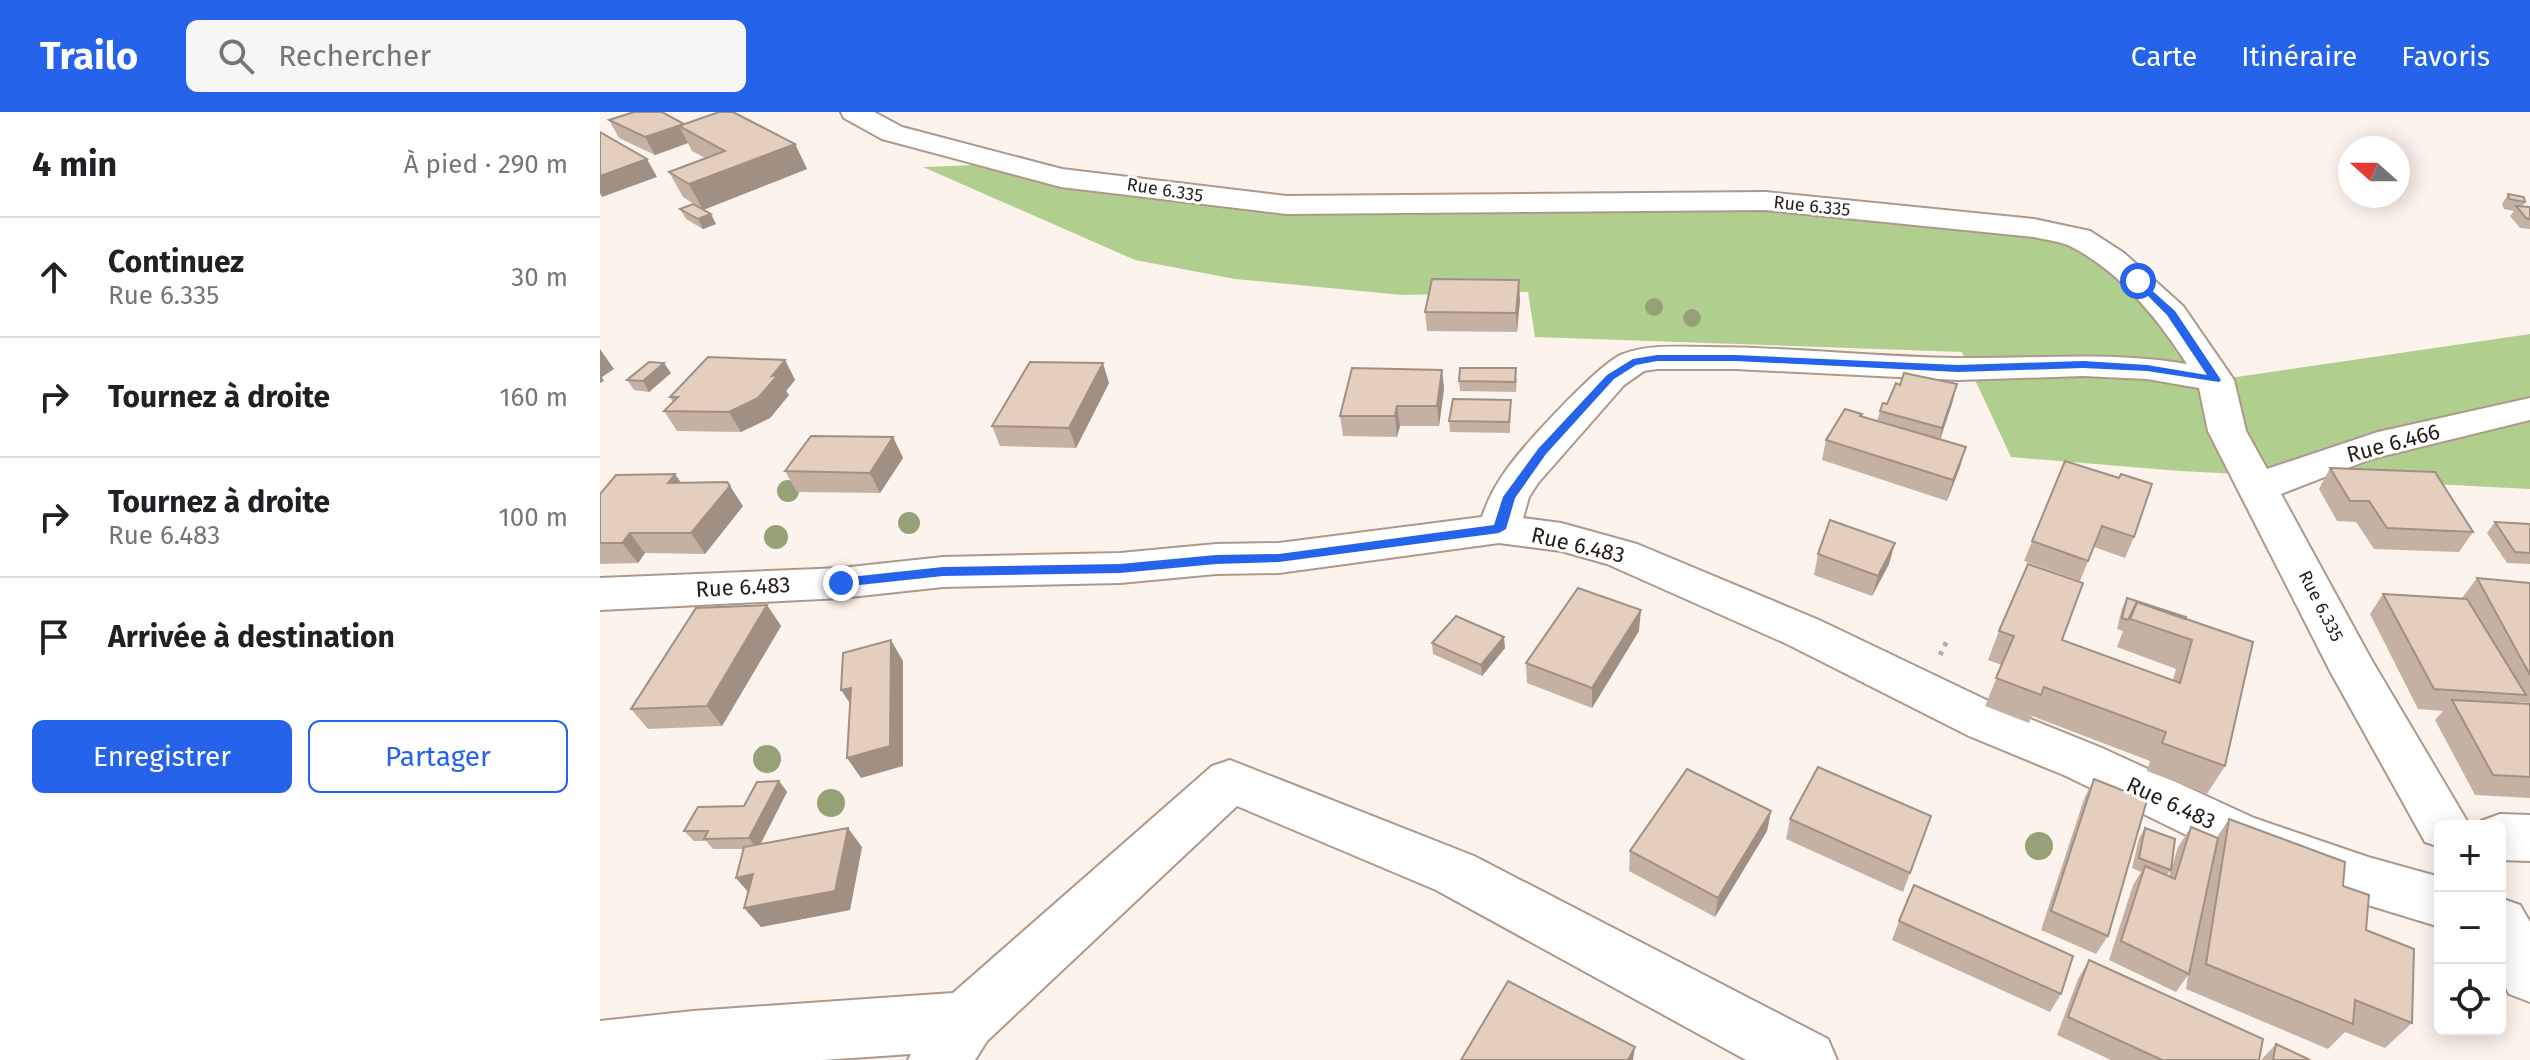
<!DOCTYPE html>
<html lang="fr">
<head>
<meta charset="utf-8">
<style>
	body { margin:0; font-family:"Fira Sans",sans-serif; background:#f6f6f6; color:#202124 }
	.controls { position:absolute; right:24px; bottom:24px; display:grid; overflow:hidden; border-radius:12px; box-shadow:0 4px 20px #0003 }
	.controls button { width:72px; height:72px; display:grid; place-items:center; padding:0; border:0; border-bottom:2px solid #e0e0e0; background:#fff; color:#202124; font:40px sans-serif }
	.compass { position:absolute; left:1738px; top:24px; width:72px; height:72px; border-radius:50%; background:#fff; box-shadow:0 4px 20px #0003; rotate:291deg }
	.stop { position:absolute; width:24px; height:24px; margin:-18px; border:6px solid #2563eb; border-radius:50%; background:#fff }
	.stop.end { background:#2563eb; border-color:#fff; box-shadow:0 2px 8px #0008 }
	.list { margin:0; padding:0; list-style:none }
	h2 { display:flex; justify-content:space-between; align-items:center; height:104px; margin:0; padding:0 32px; font-size:34px }
	h2 small { font-size:26px; font-weight:400; color:#757577 }
	.list li { display:grid; grid-template-columns:52px 1fr auto; gap:24px; align-items:center; box-sizing:border-box; height:120px; padding:0 32px; border-top:2px solid #e0e0e0 }
	.list b { display:block; font-size:30px; white-space:nowrap }
	.list p { margin:0; font-size:26px; white-space:nowrap; color:#757577 }
	.list em { font-size:26px; font-style:normal; color:#757577 }
	.actions { display:flex; gap:16px; padding:24px 32px }
	.actions a { flex:1; padding:18px 0; border:2px solid #2563eb; border-radius:12px; text-align:center; font-size:28px; color:#2563eb }
	.actions .main { background:#2563eb; color:#fff }
	.icon { flex:none; width:44px; height:44px; fill:none; stroke:currentColor; stroke-width:2; stroke-linecap:round; stroke-linejoin:round }
	.map { position:relative; flex:none; width:1930px; height:948px; overflow:hidden }
	header { display:flex; align-items:center; gap:48px; box-sizing:border-box; height:112px; padding:0 40px; background:#2563eb; color:#fff }
	header strong { font-size:38px }
	nav { display:flex; gap:44px; margin-inline-start:auto; font-size:28px }
	.search { width:560px; height:72px; background:#f6f6f6; display:flex; align-items:center; gap:20px; box-sizing:border-box; padding:0 28px; border-radius:12px; color:#757577; font-size:30px }
	main { display:flex }
	aside { flex:1; background:#fff }
	.map>svg:first-child { display:block }
	.green { fill:#b0cf8e }
	.lines { fill:none; stroke-linecap:round; stroke-linejoin:round }
	.minor-casing { stroke:#ae9989; stroke-width:4 }
	.path { stroke:#b5aca6; stroke-width:5; stroke-dasharray:4 6; stroke-linecap:butt }
	.minor { fill:#fff; fill-rule:evenodd }
	.tree { fill:#96a177 }
	.wall { fill:#c4b1a3 }
	.shaded-wall { fill:#a09084 }
	.building { fill:#e4cebd; stroke:#a09084; stroke-width:2 }
	.route { fill:#2563eb }
	.labels { text-anchor:middle; dominant-baseline:central; stroke-width:6; stroke-linejoin:round; paint-order:stroke }
	.far-street-label { font-size:18px; fill:#251d17; stroke:#fff }
	.street-label { font-size:22px; fill:#251d17; stroke:#fff }
</style>
</head>
<body>
<header>
<strong>Trailo</strong>
<div class="search"><svg class="icon" aria-label="search" viewBox="0 0 24 24"><circle cx="10" cy="10" r="6"/><path d="M15 15l6 6"/></svg>Rechercher</div>
<nav><a>Carte</a><a>Itinéraire</a><a>Favoris</a></nav>
</header>
<main>
<aside>
<h2>4 min<small>À pied · 290 m</small></h2>
<ul class="list">
<li><svg class="icon" aria-label="ahead" viewBox="0 0 24 24"><path d="M12 20V5M6 11l6-6 6 6"/></svg><div><b>Continuez</b><p>Rue 6.335</p></div><em>30 m</em></li>
<li><svg class="icon" aria-label="right" viewBox="0 0 24 24"><path d="M7 20v-9h11M14 6l5 5-5 5"/></svg><div><b>Tournez à droite</b></div><em>160 m</em></li>
<li><svg class="icon" aria-label="right" viewBox="0 0 24 24"><path d="M7 20v-9h11M14 6l5 5-5 5"/></svg><div><b>Tournez à droite</b><p>Rue 6.483</p></div><em>100 m</em></li>
<li><svg class="icon" aria-label="arrive" viewBox="0 0 24 24"><path d="M6 21V4h12l-3 4 3 4H6"/></svg><div><b>Arrivée à destination</b></div></li>
</ul>
<div class="actions"><a class="main">Enregistrer</a><a>Partager</a></div>
</aside>
<div class="map">
<svg width="1930" height="948" viewBox="0 0 1930 948">
	<rect width="100%" height="100%" fill="#fdf3ed"/>
	<path class="green" d="M402,52L609,85L1166,89L1434,116L1513,148L1616,268L1930,222V377L1580,359L1411,345L1362,240L935,225L928,180L802,183L635,167L535,148L323,55Z"/>
	<g class="lines">
		<defs>
			<g id="minor">
				<path d="M241,0H274L302,15L462,57L686,84L1166,80L1434,107L1490,119L1524,141L1583,194L1634,268L1646,319L1667,357L1778,320L1930,286V308L1771,347L1681,382L1771,547L1870,714H1840V735L1825,730L1730,559L1608,319L1599,276L1547,267L1483,264L1358,268L1135,257H1057L1044,259L1024,273L938,371L929,385L923,406L961,411L1037,432L1219,508L1403,596L1502,636L1654,706L1768,745L1840,765V815L1768,793L1617,738L1466,664L1369,624L1187,532L1007,452L961,439L899,431L679,461L616,462L520,471L343,475L241,486L0,498V466L241,456L343,445L520,441L616,432L679,431L882,405C888,387 896,372 907,357C923,334 1000,250 1023,242C1049,232 1080,235 1107,235C1191,235 1274,245 1357,246C1435,247 1510,239 1587,252C1558,207 1520,159 1470,134C1460,129 1445,128 1434,125L1166,98L686,102L461,75L282,27L244,6Z"/>
				<path d="M630,648L874,744L1228,927L1237,948H1146L836,778L637,694L387,929L375,948H308L311,942L222,948H0V909L93,899L353,881L612,654Z"/>
				<path d="M1900,702L1930,703V749L1900,748V714H1879L1881,709Z"/>
				<path d="M1900,786L1920,793L1930,810V890L1909,882L1900,865Z"/>
			</g>
		</defs>
		<use href="#minor" class="minor-casing"/>
		<path class="path" d="M1340,543L1347,529"/>
		<use href="#minor" class="minor"/>
	</g>
	<g class="tree">
		<circle cx="1054" cy="195" r="9"/>
		<circle cx="1092" cy="206" r="9"/>
		<circle cx="188" cy="379" r="11"/>
		<circle cx="309" cy="411" r="11"/>
		<circle cx="176" cy="425" r="12"/>
		<circle cx="167" cy="647" r="14"/>
		<circle cx="231" cy="691" r="14"/>
		<circle cx="1439" cy="734" r="14"/>
	</g>
	<g class="wall">
		<path d="M9,8L84,12L195,32L207,57L103,98L83,85L69,60L105,46L92,39L88,31L55,43L19,26Z"/>
		<path d="M1908,82L1925,90L1922,95H1930V117L1920,116L1910,104L1914,99L1904,97L1902,92Z"/>
		<path d="M80,97L116,112L103,117L86,107Z"/>
		<path d="M920,188L917,220L827,219L825,200Z"/>
		<path d="M185,248L195,268L186,279L189,283L170,306L141,320L77,319L64,299L73,290L70,285Z"/>
		<path d="M842,258L844,277L839,314H800L797,325L743,324L740,304Z"/>
		<path d="M71,261L49,280L34,278L27,268Z"/>
		<path d="M917,266L916,280L860,279L859,269Z"/>
		<path d="M509,271L476,336L400,334L392,314Z"/>
		<path d="M1357,272L1340,327L1360,355L1347,389L1222,348L1226,328L1261,305L1277,309L1280,299L1287,292L1300,273Z"/>
		<path d="M911,288L910,321L850,320L849,309Z"/>
		<path d="M293,325L303,346L280,381L197,380L185,359Z"/>
		<path d="M1465,349L1534,425L1525,446L1494,435L1480,469L1424,449Z"/>
		<path d="M1730,356L1873,420L1859,440L1774,437L1756,410L1737,409L1719,377Z"/>
		<path d="M81,371L143,394L105,442L45,441L38,451L0,452V382Z"/>
		<path d="M1895,410L1930,412V452L1907,451L1887,421Z"/>
		<path d="M1218,442L1289,452L1272,484L1214,463Z"/>
		<path d="M1877,466L1930,471V591L1919,590L1918,592H1930V686L1875,683L1835,608L1843,599L1818,597L1770,502L1783,482L1862,486Z"/>
		<path d="M1527,486L1586,505L1625,654L1607,682L1547,659L1550,649L1432,604L1429,611L1385,594L1402,553L1388,548L1399,519L1462,528L1573,568L1576,557L1517,535L1523,519L1517,517L1522,496Z"/>
		<path d="M167,493L181,514L122,614L48,617L31,597Z"/>
		<path d="M1039,519L992,596L927,571L926,551Z"/>
		<path d="M832,531L905,536L882,564L833,542Z"/>
		<path d="M1494,667L1508,824L1496,842L1441,818L1484,687Z"/>
		<path d="M179,669L187,680L160,732L262,735L250,798L161,815L148,780L136,766L144,737H113L106,729H94L84,719L144,694Z"/>
		<path d="M1171,699L1167,719L1115,805L1029,759L1030,739Z"/>
		<path d="M1331,704L1303,780L1186,727L1190,707Z"/>
		<path d="M1629,707L1743,774L1812,911L1785,936L1745,920L1728,937L1586,877L1588,863L1576,880L1509,848L1533,773L1541,760L1532,756L1539,726L1545,716L1571,758L1567,763L1569,764L1578,735L1591,715L1617,725Z"/>
		<path d="M1299,809L1461,882L1450,900L1292,828Z"/>
		<path d="M1489,848L1659,948H1511L1457,923L1478,867Z"/>
		<path d="M1676,932L1710,948H1661Z"/>
	</g>
	<g class="shaded-wall">
		<path d="M84,12L79,14L88,31L55,43L45,25Z"/>
		<path d="M195,32L207,57L103,98L89,72Z"/>
		<path d="M47,47L57,65L2,85L0,81V64Z"/>
		<path d="M111,102L116,112L103,117L98,107Z"/>
		<path d="M919,168L920,188L917,220L916,201Z"/>
		<path d="M0,237L14,257L2,265L4,269L0,271Z"/>
		<path d="M185,248L195,268L186,279L189,283L170,306L141,320L129,300L172,264Z"/>
		<path d="M64,251L71,261L49,280L43,269Z"/>
		<path d="M503,251L509,271L476,336L469,316Z"/>
		<path d="M842,258L844,277L839,314L837,294Z"/>
		<path d="M1357,272L1352,292L1337,337L1342,316Z"/>
		<path d="M797,294L800,314L797,325L795,304Z"/>
		<path d="M293,325L303,346L280,381L270,361Z"/>
		<path d="M1366,335L1360,355L1347,389L1353,368Z"/>
		<path d="M75,362L89,382L68,371Z"/>
		<path d="M130,374L143,394L105,442L91,421Z"/>
		<path d="M30,421L45,441L38,451L22,431Z"/>
		<path d="M1295,431L1289,452L1272,484L1278,464Z"/>
		<path d="M167,493L181,514L122,614L107,594Z"/>
		<path d="M1041,498L1039,519L992,596V576Z"/>
		<path d="M904,525L905,536L882,564L881,553Z"/>
		<path d="M291,528L303,549V654L261,666L247,646Z"/>
		<path d="M251,576L255,599L241,578Z"/>
		<path d="M179,669L187,680L158,737L149,726Z"/>
		<path d="M1171,699L1167,719L1115,805L1118,786Z"/>
		<path d="M248,716L262,735L250,798L161,815L144,796Z"/>
		<path d="M153,762V785L136,766Z"/>
		<path d="M1035,935L1033,948H1028Z"/>
	</g>
	<g class="building">
		<path d="M34,0H62L84,12L45,25L9,8Z"/>
		<path d="M119,0H133L195,32L89,72L69,60L125,39L79,14Z"/>
		<path d="M0,20L47,47L0,64Z"/>
		<path d="M1908,82L1924,85L1925,90L1909,87Z"/>
		<path d="M93,92L111,102L98,107L80,97Z"/>
		<path d="M1916,94L1930,95V107L1926,106Z"/>
		<path d="M832,167L919,168L916,201L825,200Z"/>
		<path d="M108,245L185,248L172,264L178,263L158,286L129,300L64,299L78,285H70Z"/>
		<path d="M49,250L64,251L43,269L27,268Z"/>
		<path d="M430,250L503,251L469,316L392,314Z"/>
		<path d="M752,256L842,258L837,294H797L795,304H740Z"/>
		<path d="M860,256H916L915,270L859,269Z"/>
		<path d="M1304,261L1357,272L1342,316L1280,299L1283,291L1287,292L1296,271L1300,273Z"/>
		<path d="M853,287L911,288L909,310L849,309Z"/>
		<path d="M1245,297L1262,302L1260,304L1366,335L1353,368L1226,328Z"/>
		<path d="M211,324L293,325L270,361L185,359Z"/>
		<path d="M1465,349L1519,366L1521,362L1552,372L1534,425L1502,414L1488,449L1432,429Z"/>
		<path d="M1730,356L1835,360L1873,420L1787,416L1769,389H1750Z"/>
		<path d="M75,362L68,371L127,370L130,374L91,421H30L22,431H0V382L16,363Z"/>
		<path d="M1230,408L1295,431L1278,464L1218,442Z"/>
		<path d="M1895,410L1930,412V441L1915,440Z"/>
		<path d="M1428,452L1483,471L1462,528L1580,571L1592,528L1530,507L1537,490L1653,530L1625,654L1562,631L1566,620L1444,575L1441,583L1396,566L1414,524L1399,519Z"/>
		<path d="M1877,466L1930,471V563Z"/>
		<path d="M978,476L1041,498L992,576L926,551Z"/>
		<path d="M1783,482L1867,487L1926,583L1834,577Z"/>
		<path d="M1527,486L1586,505L1585,507L1537,490L1528,508L1522,506Z"/>
		<path d="M167,493L107,594L31,597L96,496Z"/>
		<path d="M856,504L904,525L881,553L832,531Z"/>
		<path d="M291,528L290,634L247,646L251,576L241,578L243,541Z"/>
		<path d="M1852,588L1930,592V665L1893,663Z"/>
		<path d="M1218,655L1331,704L1310,761L1190,707Z"/>
		<path d="M1087,657L1171,699L1118,786L1030,739Z"/>
		<path d="M1494,667L1547,688L1508,824L1451,799Z"/>
		<path d="M179,669L149,726L104,727L108,719H84L98,695L144,694L157,670Z"/>
		<path d="M1629,707L1745,750L1743,774L1769,783L1766,818L1814,837L1812,911L1755,888L1753,912L1606,852Z"/>
		<path d="M1591,715L1618,726L1589,862L1521,829L1545,754L1575,767Z"/>
		<path d="M248,716L235,779L144,796L153,762L136,766L144,735Z"/>
		<path d="M1545,716L1575,727L1571,758L1539,746Z"/>
		<path d="M1314,773L1473,844L1461,882L1299,809Z"/>
		<path d="M1489,848L1663,927L1659,948H1562L1468,905Z"/>
		<path d="M908,869L1035,935L1028,948H861Z"/>
		<path d="M1676,932L1710,948H1673Z"/>
	</g>
	<path class="route" d="M1538,166L1575,199L1621,268L1619,270L1547,259L1483,256L1358,260L1135,249H1057L1036,253L1014,267L946,342L915,386L906,417L899,421L679,450L616,452L520,461L343,464L241,475L234,471L241,466L343,455L520,452L616,443L679,442L894,413L903,385L938,337L1007,263L1033,247L1057,243H1135L1358,253L1483,249L1547,253L1607,263L1567,203L1535,171Z"/>
	<g class="labels">
		<g class="far-street-label">
			<text transform="translate(565 78) rotate(9)">Rue 6.335</text>
			<text transform="translate(1212 94) rotate(6)">Rue 6.335</text>
			<text transform="translate(1721 494) rotate(63)">Rue 6.335</text>
		</g>
		<g class="street-label">
			<text transform="translate(1793 331) rotate(-15)">Rue 6.466</text>
			<text transform="translate(978 433) rotate(13)">Rue 6.483</text>
			<text transform="translate(143 475) rotate(-3)">Rue 6.483</text>
			<text transform="translate(1571 691) rotate(25)">Rue 6.483</text>
		</g>
	</g>
</svg>
<div class="controls">
<button>+</button>
<button>−</button>
<button><svg class="icon" aria-label="locate" viewBox="0 0 24 24"><circle cx="12" cy="12" r="6"/><path d="M12 2v4M12 18v4M2 12h4M18 12h4"/></svg></button>
</div>
<svg class="compass" viewBox="-18 -18 36 36"><path d="M0-13l5 13h-10z" fill="#e53935"/><path d="M0 13l5-13h-10z" fill="#757577"/></svg>
<div class="stop" style="left:1538px;top:169px"></div>
<div class="stop end" style="left:241px;top:471px"></div>
</div>
</main>
</body>
</html>
